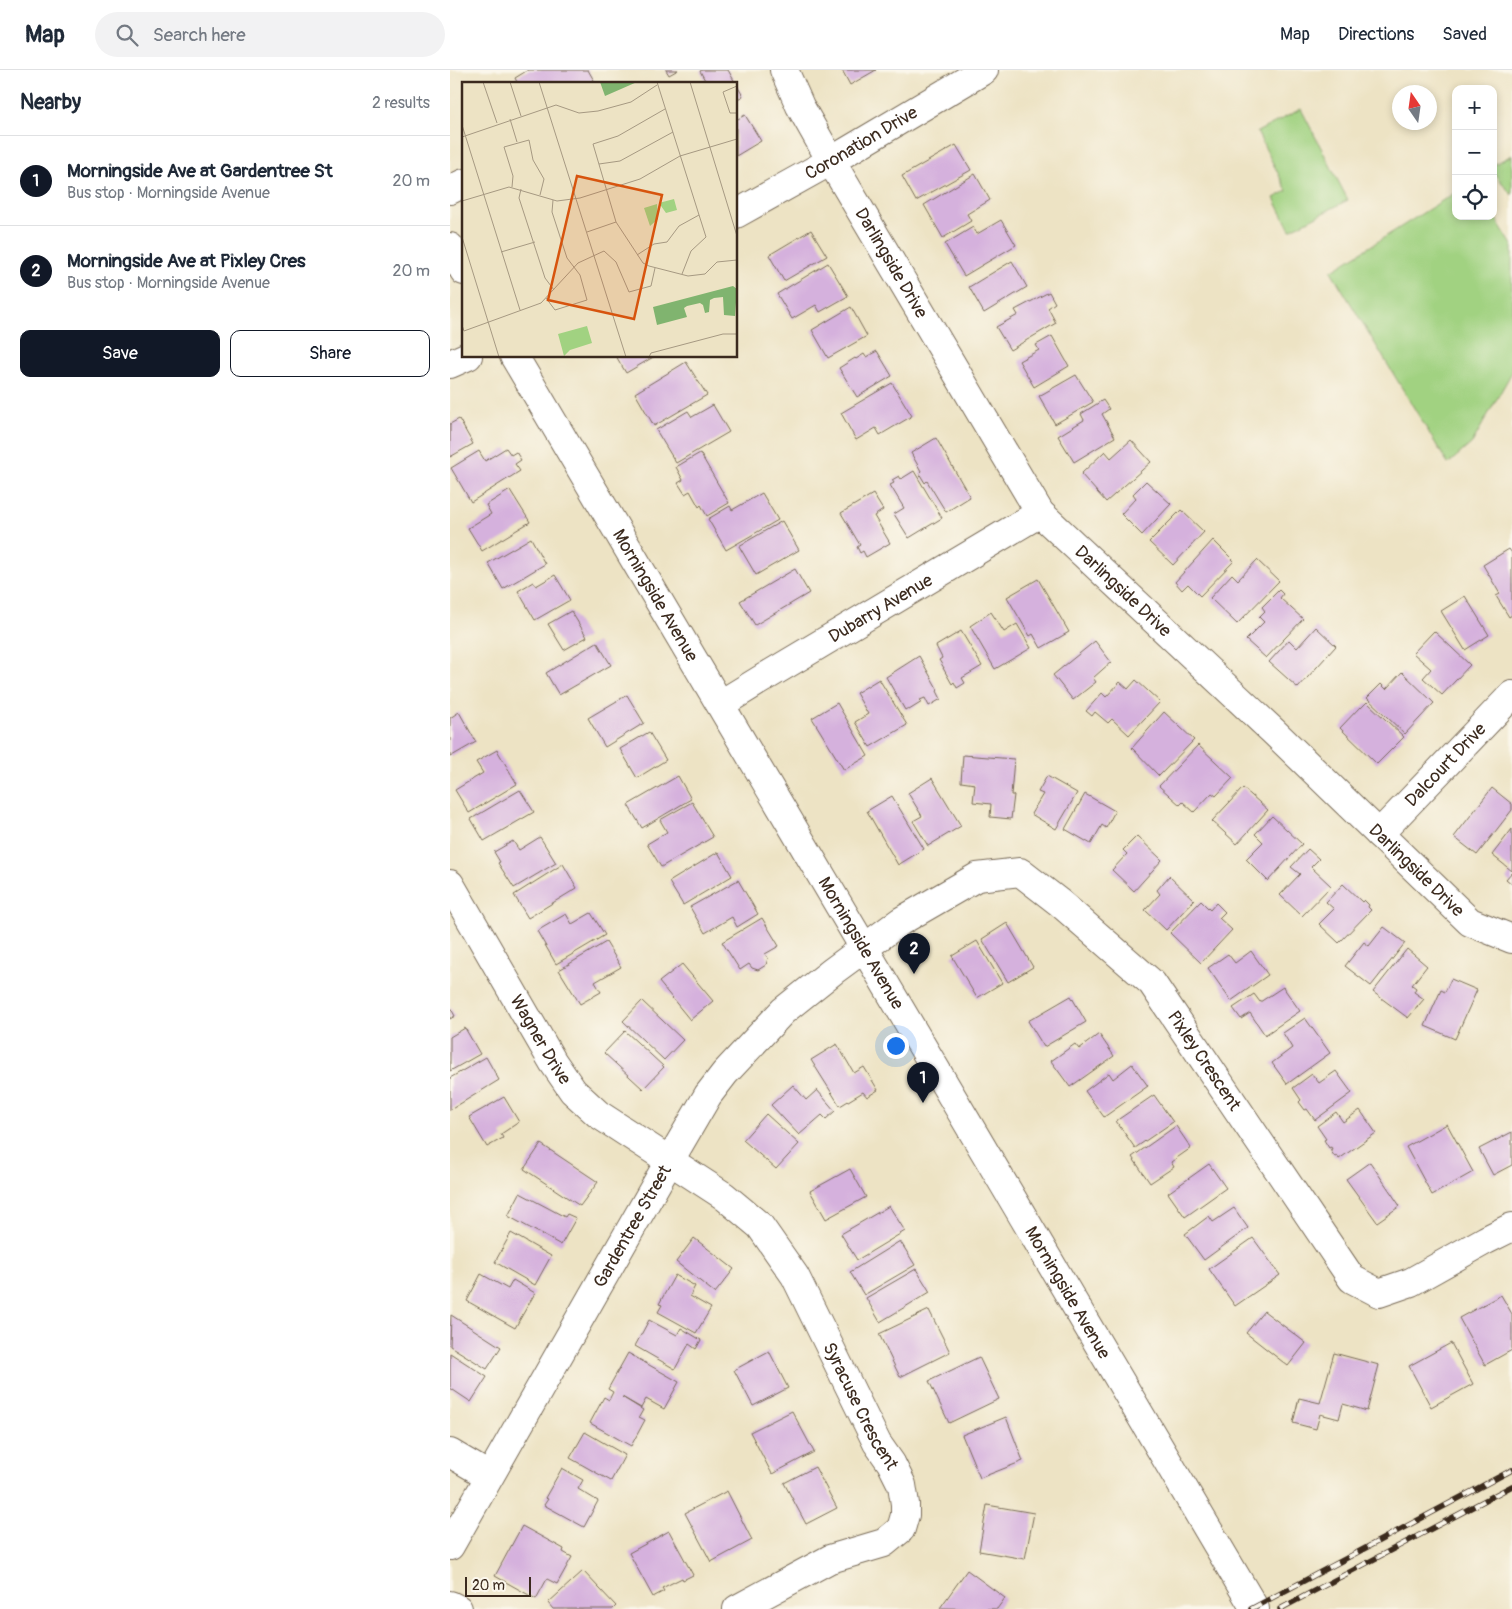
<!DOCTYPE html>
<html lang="en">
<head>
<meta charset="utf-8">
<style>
	body { margin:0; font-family:Pangolin,sans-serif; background:#f2f2f3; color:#1f2937 }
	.controls { position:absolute; right:15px; top:15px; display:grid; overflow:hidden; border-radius:10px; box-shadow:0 2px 8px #0003 }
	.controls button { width:45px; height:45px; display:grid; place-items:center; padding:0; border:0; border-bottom:1px solid #e0e1e3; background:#fff; color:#1f2937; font:25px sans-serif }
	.compass { position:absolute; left:942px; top:15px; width:45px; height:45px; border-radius:50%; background:#fff; box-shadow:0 2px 8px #0003; rotate:347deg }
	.scale { position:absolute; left:15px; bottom:12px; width:66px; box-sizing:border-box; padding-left:5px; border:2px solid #3b2a1e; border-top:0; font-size:14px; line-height:18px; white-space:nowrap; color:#3b2a1e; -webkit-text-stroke:4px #fbf7ec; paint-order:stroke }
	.you { position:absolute; left:445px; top:975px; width:18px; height:18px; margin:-12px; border:4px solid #fff; border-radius:50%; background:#1a73e8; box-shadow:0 0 0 8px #1a73e833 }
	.badge { display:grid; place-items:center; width:32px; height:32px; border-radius:50%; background:#111827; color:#fff; font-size:16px; font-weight:700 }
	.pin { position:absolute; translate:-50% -41px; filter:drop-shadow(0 1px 2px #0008) }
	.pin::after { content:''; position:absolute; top:26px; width:18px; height:15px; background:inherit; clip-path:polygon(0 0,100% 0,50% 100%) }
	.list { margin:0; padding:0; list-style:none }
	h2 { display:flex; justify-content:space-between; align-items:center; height:65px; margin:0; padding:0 20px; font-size:21px }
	h2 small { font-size:16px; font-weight:400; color:#747a83 }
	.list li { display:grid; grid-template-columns:32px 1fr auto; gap:15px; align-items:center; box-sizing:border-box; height:90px; padding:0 20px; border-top:1px solid #e0e1e3 }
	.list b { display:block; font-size:19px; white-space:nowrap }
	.list p { margin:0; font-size:16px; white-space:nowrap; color:#747a83 }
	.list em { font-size:16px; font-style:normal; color:#747a83 }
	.actions { display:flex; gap:10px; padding:15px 20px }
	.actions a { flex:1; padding:11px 0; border:1px solid #111827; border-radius:10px; text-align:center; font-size:18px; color:#111827 }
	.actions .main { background:#111827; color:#fff }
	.icon { flex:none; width:28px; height:28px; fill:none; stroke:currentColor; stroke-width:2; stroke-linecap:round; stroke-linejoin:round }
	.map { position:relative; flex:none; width:1062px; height:1539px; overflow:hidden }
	header { display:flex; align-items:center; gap:30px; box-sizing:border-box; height:70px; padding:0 25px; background:#fff; border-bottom:1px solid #e0e1e3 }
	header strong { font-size:24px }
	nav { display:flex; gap:28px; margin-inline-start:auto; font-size:18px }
	.search { width:350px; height:45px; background:#f2f2f3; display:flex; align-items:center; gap:12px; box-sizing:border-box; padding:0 18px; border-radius:28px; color:#747a83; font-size:19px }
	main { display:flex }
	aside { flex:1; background:#fff }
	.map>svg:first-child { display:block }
	.green { fill:#a1d281; stroke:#6e7e50 }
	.building { fill:#d5b1dd }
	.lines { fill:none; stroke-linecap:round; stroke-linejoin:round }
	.minor-casing { stroke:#796b58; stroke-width:30 }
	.major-casing { stroke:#796b58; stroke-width:30 }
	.minor { stroke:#fff; stroke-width:28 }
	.major { stroke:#fff; stroke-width:28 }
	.rail-casing { stroke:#3b2a1e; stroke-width:5.5 }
	.rail { stroke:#fbf7ec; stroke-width:4; stroke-dasharray:11; stroke-linecap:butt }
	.labels { text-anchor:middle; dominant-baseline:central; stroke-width:4; stroke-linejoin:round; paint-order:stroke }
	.street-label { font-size:18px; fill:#3b2a1e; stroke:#fbf7ec }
	.inset-road { fill:none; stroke:#a69982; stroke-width:1 }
	.view { fill:#d7540e; fill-opacity:0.15; stroke:#d7540e; stroke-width:2.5 }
	.inset-edge { fill:none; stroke:#3b2a1e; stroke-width:2.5 }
</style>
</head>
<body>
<header>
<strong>Map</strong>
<div class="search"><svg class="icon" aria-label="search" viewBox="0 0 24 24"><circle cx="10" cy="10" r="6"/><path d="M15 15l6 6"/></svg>Search here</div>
<nav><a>Map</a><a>Directions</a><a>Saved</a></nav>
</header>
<main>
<aside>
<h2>Nearby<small>2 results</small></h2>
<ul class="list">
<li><span class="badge">1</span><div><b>Morningside Ave at Gardentree St</b><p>Bus stop · Morningside Avenue</p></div><em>20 m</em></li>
<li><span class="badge">2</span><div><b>Morningside Ave at Pixley Cres</b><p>Bus stop · Morningside Avenue</p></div><em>20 m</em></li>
</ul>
<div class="actions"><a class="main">Save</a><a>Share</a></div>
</aside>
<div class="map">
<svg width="1062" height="1539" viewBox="0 0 1062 1539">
	<rect width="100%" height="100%" fill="#fbf7ec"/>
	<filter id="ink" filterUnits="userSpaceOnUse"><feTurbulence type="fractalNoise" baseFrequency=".02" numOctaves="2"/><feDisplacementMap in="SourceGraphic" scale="10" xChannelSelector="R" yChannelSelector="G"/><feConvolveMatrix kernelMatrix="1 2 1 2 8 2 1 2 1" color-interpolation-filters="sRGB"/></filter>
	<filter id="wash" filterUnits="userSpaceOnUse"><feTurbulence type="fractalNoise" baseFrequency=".0096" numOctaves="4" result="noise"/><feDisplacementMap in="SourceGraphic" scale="20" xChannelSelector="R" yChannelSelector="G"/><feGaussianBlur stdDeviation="1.12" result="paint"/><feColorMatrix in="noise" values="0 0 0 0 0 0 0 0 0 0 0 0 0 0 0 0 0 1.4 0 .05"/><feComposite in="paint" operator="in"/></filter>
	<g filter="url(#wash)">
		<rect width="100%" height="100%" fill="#ede3c4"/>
		<g class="green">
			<path d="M851,39L898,130L840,160L824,128L837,121L807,62Z"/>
			<path d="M1062,85V125L1043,102V95Z"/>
			<path d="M1006,122V146H1043V144L1062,175V302L1022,373L998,394L881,201Z"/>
		</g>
		<g id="blocks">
			<g class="building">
				<path d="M78,0H138L146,14H68L65,8Z"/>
				<path d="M216,0H228L219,5Z"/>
				<path d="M252,0H278L286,14H257L250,1Z"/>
				<path d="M392,0H426L400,15Z"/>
				<path d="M286,14L293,26L286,30Z"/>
				<path d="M295,45L311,71L286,86V50Z"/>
				<path d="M506,75L521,100L466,131L452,106Z"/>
				<path d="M525,104L540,130L517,144L521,151L493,168L474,135Z"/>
				<path d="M551,150L566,175L514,206L495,174L523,157L527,164Z"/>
				<path d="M361,160L377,186L334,211L319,185Z"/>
				<path d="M562,191L577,217L534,243L519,217Z"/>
				<path d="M378,193L398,226L370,242L366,235L342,249L327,224Z"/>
				<path d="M599,222L605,233L598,238L606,253L560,280L546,257L568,245L565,240Z"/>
				<path d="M401,237L417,266L378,288L362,260Z"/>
				<path d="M602,266L619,296L584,317L569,291L589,280L586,275Z"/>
				<path d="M427,281L442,306L407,327L389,298L405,288L406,289L414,284L416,287Z"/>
				<path d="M166,286H205L176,303Z"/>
				<path d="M236,292L257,325L204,356L185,323Z"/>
				<path d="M626,305L643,332L605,354L589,326Z"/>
				<path d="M442,313L462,346L430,365L426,358L406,370L391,343Z"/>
				<path d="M653,330L659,339L652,344L665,367L624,392L608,366L634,350L631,344Z"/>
				<path d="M263,335L279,362L226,393L206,360L238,341L242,347Z"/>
				<path d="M9,349L23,374L0,387V354Z"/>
				<path d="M486,368L520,427L496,442L477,411L475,413L469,403L471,401L461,383Z"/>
				<path d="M681,370L701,392L656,432L631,404L655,381L661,388Z"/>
				<path d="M56,378L61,385L66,382L71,390L65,394L70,401L21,432L1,398L29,381L35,391Z"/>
				<path d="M250,383L279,433L257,446L251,435L249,437L240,421L235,424L228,413L233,410L226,397Z"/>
				<path d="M464,401L492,448L459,468L444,444L454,438L440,415L444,413L442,410L449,406L451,409Z"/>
				<path d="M696,411L721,434L692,465L671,444L686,428L683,424Z"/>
				<path d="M60,420L80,452L32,481L18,458L41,444L36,435Z"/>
				<path d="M312,423L328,450L276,480L258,449L280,436L282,440Z"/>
				<path d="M423,424L433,440L424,446L440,473L416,487L413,481L410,483L407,477L410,475L391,443Z"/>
				<path d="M731,440L754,462L723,495L699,472Z"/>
				<path d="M332,451L349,480L306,505L289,476Z"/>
				<path d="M81,468L95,494L53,519L38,493Z"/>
				<path d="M763,470L784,491L750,526L738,514L732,520L725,512Z"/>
				<path d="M1059,479L1062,483V545L1059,547L1046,526L1050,524L1033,495Z"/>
				<path d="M807,490L829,511L787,554L760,528L782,504L788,510Z"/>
				<path d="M345,499L359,523L305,555L290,531Z"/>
				<path d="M105,505L120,530L85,550L68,521L83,512L86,516Z"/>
				<path d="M588,509L619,562L591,578L583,564L580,566L557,527Z"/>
				<path d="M829,520L833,524L830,528L853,549L816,588L796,570L814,552L809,547L815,541L812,537Z"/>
				<path d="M1015,526L1039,565L1015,580L991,541Z"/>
				<path d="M121,541L137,567L114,580L98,554Z"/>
				<path d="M541,542L554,562L567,554L581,578L545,599L520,556Z"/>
				<path d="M866,557L886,576L848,618L819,592L839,570L847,578Z"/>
				<path d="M511,561L532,596L512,608L515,613L507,618L504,612L502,614L493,598H494L489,590L492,588L486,576Z"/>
				<path d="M984,561L1020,595L992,625L973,608L981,599L963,583Z"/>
				<path d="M645,571L661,592L643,608L646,612L623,630L603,605Z"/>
				<path d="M147,572L161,595L109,625L96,603Z"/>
				<path d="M469,586L488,620L487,621L491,629L479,636L475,628L470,630L472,632L459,640L458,638L455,640L436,607Z"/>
				<path d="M952,602L984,633L955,664L917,628L931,614L936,619Z"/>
				<path d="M429,609L457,655L420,677L405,652L418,644L406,623Z"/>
				<path d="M686,610L710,632L679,665L662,649L658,653L645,642L642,646L636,641L652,623L656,627L670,612L678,619Z"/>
				<path d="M177,625L194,653L155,677L138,648Z"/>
				<path d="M917,632L954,667L927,694L890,658L910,637L911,638Z"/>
				<path d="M387,633L418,686L394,700L362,648Z"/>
				<path d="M9,642L26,672L0,687V648Z"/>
				<path d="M714,642L744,670L709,706L682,678Z"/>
				<path d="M199,662L216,690L187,708L170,679Z"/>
				<path d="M748,675L783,708L766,726L762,723L744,742L733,732L730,735L709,716Z"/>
				<path d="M47,680L67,714L19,743L5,720L33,703L26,692Z"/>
				<path d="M513,685L564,689L561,725H564L561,749L540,747L541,734L523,732L525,714L511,712Z"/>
				<path d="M228,706L241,729L192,758L178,735Z"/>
				<path d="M597,706L627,723L606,759L581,744L593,724L588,722Z"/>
				<path d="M482,708L511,756L478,776L463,751L472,746L458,723Z"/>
				<path d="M793,718L818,740L787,774L762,751Z"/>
				<path d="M1042,718L1062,734V740L1027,785L1004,767Z"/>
				<path d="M70,720L84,742L34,771L21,749Z"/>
				<path d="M635,724L665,741L656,758L652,755L641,774L615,759Z"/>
				<path d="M442,726L474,779L448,795L417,741Z"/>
				<path d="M242,732L263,767L211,797L197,774L217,762L210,750Z"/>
				<path d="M822,746L852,774L818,811L796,789L813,772L805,764Z"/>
				<path d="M1062,759V801L1042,785Z"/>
				<path d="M687,766L712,790L684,821L662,800L677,784L673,780Z"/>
				<path d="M90,767L106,793L64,818L48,793L50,792L44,782L63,771L69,780Z"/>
				<path d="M858,779L869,789L861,797L881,816L852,846L830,825L850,804L841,797Z"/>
				<path d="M268,782L282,806L233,835L219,812Z"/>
				<path d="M113,794L127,818L78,848L64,825Z"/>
				<path d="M1062,802V814L1056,809Z"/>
				<path d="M719,806L744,830L716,860L695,840L710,824L707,820Z"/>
				<path d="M288,810L308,844L287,857L282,847L255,863L240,837Z"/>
				<path d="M893,814L912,832L914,830L919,835L918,837L921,840L889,873L869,854L884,839L876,832Z"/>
				<path d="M751,831L760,840L766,833L775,842L769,848L782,860L751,893L720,863Z"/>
				<path d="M141,843L155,865L106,894L87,861L116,844L122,854Z"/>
				<path d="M312,848L329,876L315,884L318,888L316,895L308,900L302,898L299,894L290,900L272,872Z"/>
				<path d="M557,853L583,897L558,912L532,869Z"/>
				<path d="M934,857L955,873L921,916L895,896L914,872L919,876Z"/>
				<path d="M527,871L552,913L527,928L502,886Z"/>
				<path d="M156,872L171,897L145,912L151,922L130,934L109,900Z"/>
				<path d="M957,879L977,896L962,915L966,918L964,922L974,929L958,948L923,922Z"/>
				<path d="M801,881L818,905L781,931L758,898L778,884L785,893Z"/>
				<path d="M232,894L263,931L240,950L209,912Z"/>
				<path d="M1001,909L1027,920L1005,969L975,956L991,920L995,922Z"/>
				<path d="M833,917L850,941L815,965L800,943L791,949L783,938L804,924L810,932Z"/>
				<path d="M621,926L636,952L594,977L578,951Z"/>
				<path d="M192,931L233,970L214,990L173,951Z"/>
				<path d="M0,937L5,946L0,949Z"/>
				<path d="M855,948L880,983L837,1014L822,993L842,978L833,963Z"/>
				<path d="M15,958L30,984L0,1001V967Z"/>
				<path d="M175,961L214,997L193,1019L154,983Z"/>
				<path d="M649,964L664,986L620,1017L601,991L625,974L629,979Z"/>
				<path d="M387,974L404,1003L414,997L428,1020L417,1027L413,1022L390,1036L361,990Z"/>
				<path d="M36,987L49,1010L0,1040V1008Z"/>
				<path d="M682,994L698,1016L654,1047L635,1021L659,1003L663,1009Z"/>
				<path d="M886,1001L902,1023L865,1050L857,1039L855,1040L849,1032L851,1030L843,1018L862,1004L869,1013Z"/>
				<path d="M343,1015L356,1030L367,1020L385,1041L376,1049L372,1045L349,1065L321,1035Z"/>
				<path d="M704,1025L723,1052L685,1078L666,1051Z"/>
				<path d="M54,1027L69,1052L51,1064L53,1068L37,1077L19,1047Z"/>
				<path d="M910,1040L926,1063L889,1089L887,1086L885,1087L880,1080L882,1079L881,1077L879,1078L874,1070L876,1069L867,1056L886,1042L893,1052Z"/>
				<path d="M316,1044L349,1074L326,1099L293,1070Z"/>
				<path d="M997,1054L1023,1102L982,1125L956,1077Z"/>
				<path d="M726,1056L741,1078L721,1092L724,1097L700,1113L682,1087Z"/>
				<path d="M1062,1062V1095L1043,1105L1029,1079Z"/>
				<path d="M91,1074L148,1112L130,1136L74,1099Z"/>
				<path d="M920,1092L950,1136L927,1152L896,1109Z"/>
				<path d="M759,1094L776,1118L735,1147L718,1123Z"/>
				<path d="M400,1099L416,1127L376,1149L360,1121Z"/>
				<path d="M70,1123L115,1147L117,1144L126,1148L111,1175L58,1146Z"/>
				<path d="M439,1136L455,1161L407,1190L391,1164Z"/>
				<path d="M784,1138L798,1158L754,1190L735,1164L759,1146L763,1152Z"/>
				<path d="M61,1163L101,1186L85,1215L45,1192Z"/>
				<path d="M244,1168L284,1199L265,1223L226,1192Z"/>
				<path d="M803,1168L830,1205L785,1236L759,1199Z"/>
				<path d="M450,1171L465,1195L414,1225L400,1202Z"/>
				<path d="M466,1199L480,1222L430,1252L416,1228Z"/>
				<path d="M31,1204L58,1219L63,1210L85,1223L65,1258L17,1231Z"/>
				<path d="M225,1205L245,1216L240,1226L261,1238L246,1263L208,1242L212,1235L209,1234Z"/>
				<path d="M1051,1225L1062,1244V1280L1035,1295L1009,1248Z"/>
				<path d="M479,1240L500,1282L450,1307L429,1264Z"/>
				<path d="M814,1241L856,1273L838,1296L796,1263Z"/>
				<path d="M1,1245L51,1277L37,1299L0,1276Z"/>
				<path d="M199,1250L227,1265L231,1258L251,1270L246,1279L239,1274L225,1299L185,1276Z"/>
				<path d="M1001,1273L1023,1314L981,1337L959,1296Z"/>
				<path d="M319,1281L338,1318L303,1336L284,1300Z"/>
				<path d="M0,1283L37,1307L21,1332L0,1318Z"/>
				<path d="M178,1283L229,1312L214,1339L196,1329L191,1338L172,1327L193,1340L189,1347L195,1350L181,1376L140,1353L154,1327L159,1330L163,1322L158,1319Z"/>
				<path d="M884,1283L929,1295L917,1341L893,1334L889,1349L870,1344L866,1359L843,1353L849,1328L870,1333Z"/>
				<path d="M529,1287L549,1329L499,1353L479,1311Z"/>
				<path d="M342,1341L364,1382L322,1404L300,1362Z"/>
				<path d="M556,1347L573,1391L530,1408L512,1365Z"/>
				<path d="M135,1362L175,1385L161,1411L120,1388Z"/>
				<path d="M365,1397L387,1438L356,1454L334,1413Z"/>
				<path d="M112,1398L133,1410L128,1419L148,1431L134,1457L94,1435L98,1429L95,1428Z"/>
				<path d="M277,1421L302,1470L261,1492L235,1443Z"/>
				<path d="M537,1435L584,1443L575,1489L529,1481Z"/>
				<path d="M72,1456L114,1479L113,1482L122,1487L107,1514L97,1509L86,1529L45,1506Z"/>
				<path d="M219,1461L243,1505L233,1510L232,1508L212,1518L214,1521L203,1527L179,1483Z"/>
				<path d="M517,1500L555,1528L547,1539L490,1538Z"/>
				<path d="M133,1501L166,1536L163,1539H103L98,1533Z"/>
			</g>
		</g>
	</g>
	<g filter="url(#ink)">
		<use href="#blocks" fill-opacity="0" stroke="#796b58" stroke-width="1"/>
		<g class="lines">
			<defs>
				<g id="minor">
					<path id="s1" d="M334,0L350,36L381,91L590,443L824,662L1020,852L1062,869"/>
					<path d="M0,120L14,113"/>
					<path id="s2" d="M286,144L381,91L534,0"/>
					<path d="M0,294L18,286"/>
					<path id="s3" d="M271,634L315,607L590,443"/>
					<path id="s4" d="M929,764L1062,625"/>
					<path id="s5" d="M0,814L103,992L123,1021L148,1044L274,1126L310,1156L345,1206L427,1373L441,1393L452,1415L455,1434V1445L451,1459L434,1473L380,1489L287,1539"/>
					<path d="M0,1383L39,1406"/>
					<path id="s6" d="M0,1476L220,1090L258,1025L275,1003L333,941L383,901L451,851L527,807L570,802L610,833L702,913L902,1209L929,1223L961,1212L1036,1170L1062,1157"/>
					<path d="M0,1535L8,1539"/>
				</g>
				<g id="major">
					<path d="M0,177L14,201"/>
					<path id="s7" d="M64,286L805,1539"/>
				</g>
			</defs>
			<use href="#minor" class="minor-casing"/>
			<use href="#major" class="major-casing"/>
			<use href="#minor" class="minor"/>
			<use href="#major" class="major"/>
			<defs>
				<g id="rail">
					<path d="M801,1539L1062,1400"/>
					<path d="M830,1539L1062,1416"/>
				</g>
			</defs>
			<use href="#rail" class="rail-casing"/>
			<use href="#rail" class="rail"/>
		</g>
	</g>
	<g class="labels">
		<g class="street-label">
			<text stroke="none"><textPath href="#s2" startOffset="144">Coronation Drive</textPath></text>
			<text stroke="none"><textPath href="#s1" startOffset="221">Darlingside Drive</textPath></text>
			<text stroke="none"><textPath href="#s1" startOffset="626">Darlingside Drive</textPath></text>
			<text stroke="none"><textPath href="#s7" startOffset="278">Morningside Avenue</textPath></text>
			<text stroke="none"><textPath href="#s3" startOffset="186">Dubarry Avenue</textPath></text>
			<text stroke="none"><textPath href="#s4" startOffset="96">Dalcourt Drive</textPath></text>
			<text stroke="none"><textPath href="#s1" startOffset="1031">Darlingside Drive</textPath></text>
			<text stroke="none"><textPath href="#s7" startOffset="682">Morningside Avenue</textPath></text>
			<text stroke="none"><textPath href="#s5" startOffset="180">Wagner Drive</textPath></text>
			<text stroke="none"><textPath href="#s6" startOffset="1178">Pixley Crescent</textPath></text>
			<text stroke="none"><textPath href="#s6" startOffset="368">Gardentree Street</textPath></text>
			<text stroke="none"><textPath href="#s7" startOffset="1088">Morningside Avenue</textPath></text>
			<text stroke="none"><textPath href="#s5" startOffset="679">Syracuse Crescent</textPath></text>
		</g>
	</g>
	<g transform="translate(12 12)">
		<rect width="275" height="275" fill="#ede3c4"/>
		<path d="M212,117L215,128L204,131L197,121ZM195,122L196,137L188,144L182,126ZM125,244L130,261L108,268L102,274L96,252Z" fill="#a1d281"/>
		<path d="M138,0H175L143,14ZM271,204L275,207L273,234L262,233L261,215L252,216L248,218L247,230L243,231L241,223L238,221L225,224L222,226L225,235L195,243L191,225Z" fill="#80b46f"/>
		<path class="inset-road" d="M21,0L35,41M48,0L59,34M77,0L164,275M195,0L244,155L229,169L220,192M228,0L275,154M275,4L261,10L268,31H275M203,27L156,54L131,62L154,140L181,181L187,184L226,194L243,192L255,180L275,178M48,37L55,60M0,43L58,228M0,55L94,23L117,31L136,29L169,20L195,3M137,82L158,79L211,50M50,105L51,94L42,65L67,58L71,78L82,97L78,113M59,107L57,116L83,196L92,208M0,119L47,105L95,119L118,116L178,97L218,74L275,57M125,150L154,140M0,155L37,275M39,170L73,160M175,173L192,162L205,160L217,144L237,133M84,216L93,228L125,218L118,193L105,176L90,130L91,118M0,243L2,249L79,221L116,181L142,169L154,180L167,210L189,204L193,186M187,275L189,271L261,252H275"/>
		<path class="view" d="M115,94L200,113L172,237L86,218Z"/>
		<rect width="275" height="275" class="inset-edge"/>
	</g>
</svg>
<div class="controls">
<button>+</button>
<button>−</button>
<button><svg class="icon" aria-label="locate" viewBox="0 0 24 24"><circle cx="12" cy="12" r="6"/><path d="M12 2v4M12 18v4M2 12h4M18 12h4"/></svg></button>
</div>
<svg class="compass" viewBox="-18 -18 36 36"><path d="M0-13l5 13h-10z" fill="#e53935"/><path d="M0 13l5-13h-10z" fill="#747a83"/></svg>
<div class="scale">20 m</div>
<div class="you"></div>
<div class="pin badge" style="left:473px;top:1033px">1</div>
<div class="pin badge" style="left:464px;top:904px">2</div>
</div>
</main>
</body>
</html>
